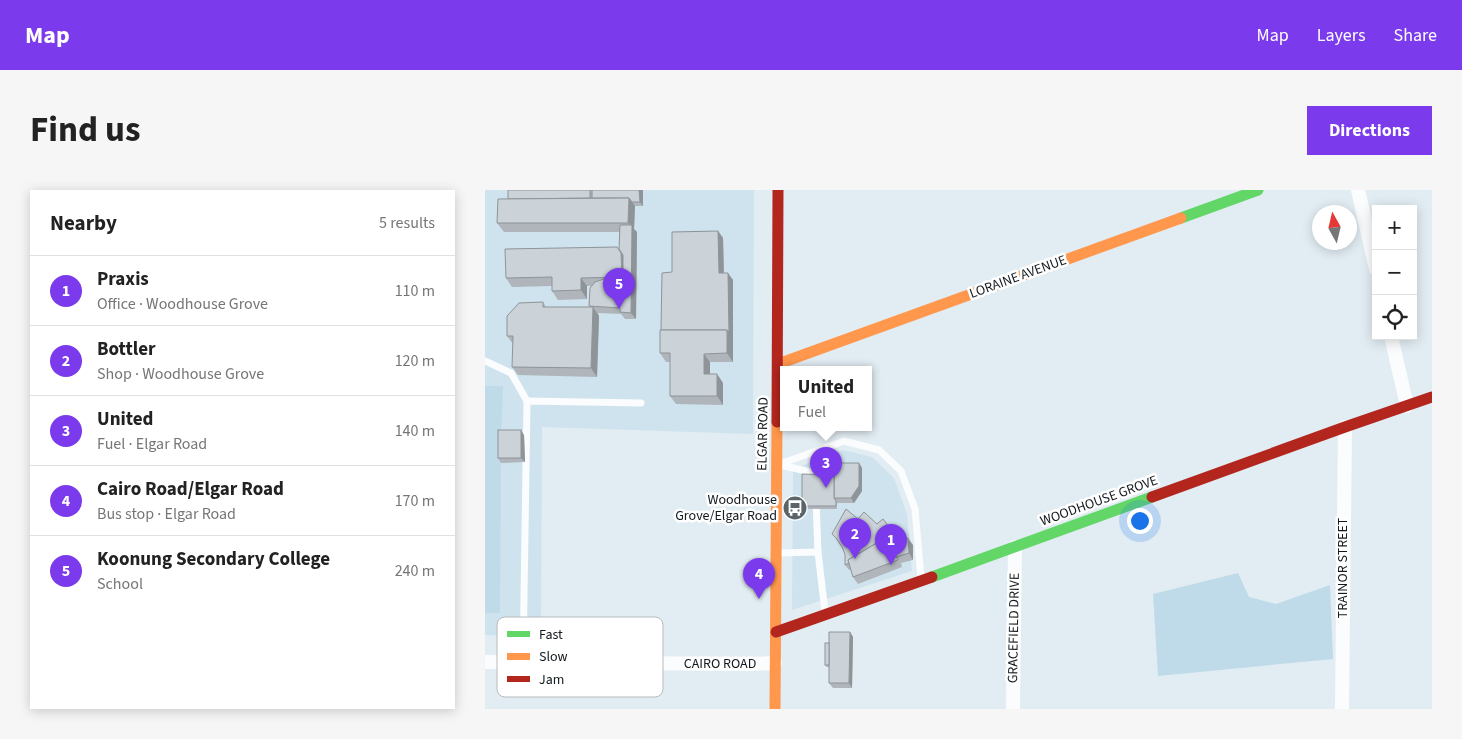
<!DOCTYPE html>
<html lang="en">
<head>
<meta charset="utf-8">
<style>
	body { margin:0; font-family:"Source Sans 3",sans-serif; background:#f6f6f6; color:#222 }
	.controls { position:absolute; right:15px; top:15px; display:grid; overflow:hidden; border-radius:0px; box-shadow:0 2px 12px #0003 }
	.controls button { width:45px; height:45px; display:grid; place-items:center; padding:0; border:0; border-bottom:1px solid #e0e0e0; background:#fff; color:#222; font:25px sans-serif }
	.compass { position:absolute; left:827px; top:15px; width:45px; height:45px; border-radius:50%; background:#fff; box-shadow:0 2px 12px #0003; rotate:352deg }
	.you { position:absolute; left:654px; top:330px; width:18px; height:18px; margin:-12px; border:4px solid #fff; border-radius:50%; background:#1a73e8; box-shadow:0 0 0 8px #1a73e833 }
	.badge { display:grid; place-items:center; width:32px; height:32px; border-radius:50%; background:#7c3aed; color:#fff; font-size:16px; font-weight:700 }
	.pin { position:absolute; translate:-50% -41px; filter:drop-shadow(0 1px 2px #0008) }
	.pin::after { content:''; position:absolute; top:26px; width:18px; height:15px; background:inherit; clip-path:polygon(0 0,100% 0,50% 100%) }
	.popup { position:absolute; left:295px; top:176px; width:92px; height:65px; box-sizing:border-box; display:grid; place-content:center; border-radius:0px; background:#fff; filter:drop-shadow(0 1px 4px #0005); font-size:16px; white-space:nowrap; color:#767676 }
	.popup b { font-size:19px; color:#222 }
	.popup::after { content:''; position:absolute; left:50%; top:100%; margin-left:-10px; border:10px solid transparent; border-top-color:#fff }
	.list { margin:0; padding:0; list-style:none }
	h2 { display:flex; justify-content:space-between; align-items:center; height:65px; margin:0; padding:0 20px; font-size:21px }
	h2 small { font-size:16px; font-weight:400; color:#767676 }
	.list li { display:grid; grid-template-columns:32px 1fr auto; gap:15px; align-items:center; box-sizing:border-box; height:70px; padding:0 20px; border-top:1px solid #e0e0e0 }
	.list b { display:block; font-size:19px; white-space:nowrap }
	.list p { margin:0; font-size:16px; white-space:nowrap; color:#767676 }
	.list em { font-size:16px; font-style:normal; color:#767676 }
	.icon { flex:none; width:28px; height:28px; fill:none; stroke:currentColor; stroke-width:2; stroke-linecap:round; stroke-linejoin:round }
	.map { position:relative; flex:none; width:947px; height:519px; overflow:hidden; border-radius:0px }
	header { display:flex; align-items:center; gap:30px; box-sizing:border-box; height:70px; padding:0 25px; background:#7c3aed; color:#fff }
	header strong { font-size:24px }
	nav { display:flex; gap:28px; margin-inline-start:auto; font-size:18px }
	.intro { display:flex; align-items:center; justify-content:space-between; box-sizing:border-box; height:120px; padding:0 30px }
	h1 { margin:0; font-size:35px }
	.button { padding:12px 22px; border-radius:0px; background:#7c3aed; color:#fff; font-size:18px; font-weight:700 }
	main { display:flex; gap:30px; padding:0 30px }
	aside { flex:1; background:#fff; border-radius:0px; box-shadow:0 2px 12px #0003 }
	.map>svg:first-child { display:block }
	.built { fill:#cee3ed }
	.green { fill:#bfdae9 }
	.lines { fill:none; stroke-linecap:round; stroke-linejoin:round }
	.lane { stroke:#fbfcfd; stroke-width:7 }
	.street { stroke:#fbfcfd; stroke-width:14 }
	.fast { stroke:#63d668; stroke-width:11 }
	.slow { stroke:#ff974d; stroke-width:11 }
	.jam { stroke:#b3261e; stroke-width:11 }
	.wall { fill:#afb5bb }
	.shaded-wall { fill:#8e9498 }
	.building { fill:#cbd3d9; stroke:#8e9498 }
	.labels { text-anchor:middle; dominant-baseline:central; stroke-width:5; stroke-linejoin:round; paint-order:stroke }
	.street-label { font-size:14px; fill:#131a1e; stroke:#fff }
	.poi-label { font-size:14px; fill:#131a1e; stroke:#fff; text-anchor:end }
	.key { fill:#fff; stroke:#b8babc; stroke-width:1 }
	.key-label { font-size:14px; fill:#131a1e }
</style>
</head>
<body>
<header>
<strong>Map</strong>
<nav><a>Map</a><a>Layers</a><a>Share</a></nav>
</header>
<div class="intro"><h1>Find us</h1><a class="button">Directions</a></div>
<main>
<aside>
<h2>Nearby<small>5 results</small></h2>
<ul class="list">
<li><span class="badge">1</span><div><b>Praxis</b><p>Office · Woodhouse Grove</p></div><em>110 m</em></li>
<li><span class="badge">2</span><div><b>Bottler</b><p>Shop · Woodhouse Grove</p></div><em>120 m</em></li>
<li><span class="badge">3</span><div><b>United</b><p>Fuel · Elgar Road</p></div><em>140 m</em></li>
<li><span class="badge">4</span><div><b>Cairo Road/Elgar Road</b><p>Bus stop · Elgar Road</p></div><em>170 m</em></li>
<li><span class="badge">5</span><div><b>Koonung Secondary College</b><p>School</p></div><em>240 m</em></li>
</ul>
</aside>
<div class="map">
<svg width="947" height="519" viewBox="0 0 947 519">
	<rect width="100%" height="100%" fill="#e2edf3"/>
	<g class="built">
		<path d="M0,0H269L268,244L57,237L56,447L0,445Z"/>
		<path d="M358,260L387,267L409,288L422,324L427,381L307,420L308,279Z"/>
	</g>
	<g class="green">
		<path d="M0,196H18L16,245L15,423H0Z"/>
		<path d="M753,383L764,407L791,414L845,395L848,469L673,486L668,404Z"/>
	</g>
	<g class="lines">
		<g class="lane">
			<path d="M0,171L26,183L42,211"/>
			<path d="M295,274L359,251L394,260L416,281L430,319L436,388"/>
			<path d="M295,275L330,283V294"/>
			<path d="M331,310L333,362"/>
			<path d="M294,363L333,362L340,422"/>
			<path d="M38,473L42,211L156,213"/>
		</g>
		<g class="street">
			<path d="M873,0L891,79"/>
			<path d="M906,146L922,216"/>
			<path d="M0,472L269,474L290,473"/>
			<path d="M528,519L530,357"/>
			<path d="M857,519L860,237"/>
		</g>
		<g class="fast">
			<path d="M696,28L773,0"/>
			<path d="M447,387L667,307"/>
		</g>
		<g class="slow">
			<path d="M293,174L696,28"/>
			<path d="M290,519L292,232"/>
		</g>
		<g class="jam">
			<path d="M292,232L293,0"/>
			<path d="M667,307L860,237L947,207"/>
			<path d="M291,442L447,387"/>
		</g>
	</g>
	<g class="wall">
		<path d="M23,0H158V16H150L149,39L152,42L151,129H140L136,124L113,123L114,126L112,187L33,185L27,177L28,154L22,146L58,112L61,117H104L106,96H102V109L73,110L67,101V96L27,97L21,88L134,59L135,42H19L12,33L23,9Z"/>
		<path d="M233,41L238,48L239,83L248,90V172H225V184H232L238,193V215L191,214L185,206V172H181L175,163L176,140L187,82Z"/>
		<path d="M39,245L40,272L16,273L13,268Z"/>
		<path d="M374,273L377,278V301L369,313H352V319H318L317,316L349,285Z"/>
		<path d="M373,329L392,334L398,329L414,350L411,351L412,353L428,355V370L416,373L417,377L373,394L368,387L366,379L364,380L360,375V364L357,357L354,352L347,344Z"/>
		<path d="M365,442L368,447L367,498H348L344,493V477H342L340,475L344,453Z"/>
	</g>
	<g class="shaded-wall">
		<path d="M154,0H158V16L155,12Z"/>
		<path d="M144,8L150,16L149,39L152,42L151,129L146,123L147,38L143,33Z"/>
		<path d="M233,41L238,48L239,90L234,83Z"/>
		<path d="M136,63L142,72L143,96L137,87Z"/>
		<path d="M243,83L248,90V172L242,163Z"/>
		<path d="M96,88L102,96V109L96,100Z"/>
		<path d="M108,117L114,126L112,187L106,178Z"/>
		<path d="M219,164L225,172V193L219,184Z"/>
		<path d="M232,184L238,193V215L232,206Z"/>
		<path d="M36,240L39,245L40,272L36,268Z"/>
		<path d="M374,273L377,278V301L369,313L366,308Z"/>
		<path d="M423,348L428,355V370L424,363Z"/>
		<path d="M365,442L368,447L367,498L364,493Z"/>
	</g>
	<g class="building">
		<path d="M23,0H105V8L23,9Z"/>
		<path d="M107,0H154L155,12H147L144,8H107Z"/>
		<path d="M144,8L143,33H12L13,9Z"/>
		<path d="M135,35H147L146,123L135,122V118L104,116L105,98L110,92L119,89H138V65L134,59Z"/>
		<path d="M233,41L234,83H243L244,142L242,140H176L177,83L187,82V42Z"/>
		<path d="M132,57L136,63L137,87L96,88V100L67,101V87L21,88L20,59Z"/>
		<path d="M58,112V117H108L106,178L27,177L28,146H22V126L34,113Z"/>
		<path d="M175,140H242V163L219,164V184H232V206H185V163H175Z"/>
		<rect x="13" y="240" width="23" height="28"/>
		<path d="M349,273H374V296L366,308H349Z"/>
		<path d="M317,284L349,285V308L351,311V316H317Z"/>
		<path d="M361,319L373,329L379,322L392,334L398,329L410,345L401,351L390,354L363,370L364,373L360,375V364L357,357L351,348L347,344Z"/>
		<path d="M409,348V354L423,348L424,363L411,367L413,370L368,387L363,370L390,354Z"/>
		<path d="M344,442H365L364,493H344Z"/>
		<rect x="340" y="453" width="4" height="22"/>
	</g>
	<defs>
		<symbol id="bus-disc" viewBox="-11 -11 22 22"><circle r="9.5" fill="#5b6469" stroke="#fff"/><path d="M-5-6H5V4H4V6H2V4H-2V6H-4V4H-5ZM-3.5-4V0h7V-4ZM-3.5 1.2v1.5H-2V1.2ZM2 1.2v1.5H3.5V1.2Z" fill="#fff"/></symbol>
	</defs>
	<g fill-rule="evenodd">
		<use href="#bus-disc" x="296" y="304" width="28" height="28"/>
	</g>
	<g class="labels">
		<g class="street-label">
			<text transform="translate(533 87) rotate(-20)">LORAINE AVENUE</text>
			<text transform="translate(278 244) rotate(-89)">ELGAR ROAD</text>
			<text transform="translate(614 311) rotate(-20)">WOODHOUSE GROVE</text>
			<text transform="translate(858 378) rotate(-90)">TRAINOR STREET</text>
			<text transform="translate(529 438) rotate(-89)">GRACEFIELD DRIVE</text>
			<text x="235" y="474">CAIRO ROAD</text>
		</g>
		<g class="poi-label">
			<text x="292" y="310">Woodhouse<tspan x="292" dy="16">Grove/Elgar Road</tspan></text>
		</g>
	</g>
	<rect x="12" y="427" width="166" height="80" rx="8" class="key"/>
	<rect x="22" y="441" width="23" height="6" fill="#63d668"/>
	<rect x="22" y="463" width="23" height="7" fill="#ff974d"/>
	<rect x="22" y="486" width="23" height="6" fill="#b3261e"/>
	<g class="key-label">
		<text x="54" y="449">Fast</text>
		<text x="54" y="471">Slow</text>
		<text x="54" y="494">Jam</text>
	</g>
</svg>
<div class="controls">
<button>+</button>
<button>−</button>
<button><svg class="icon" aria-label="locate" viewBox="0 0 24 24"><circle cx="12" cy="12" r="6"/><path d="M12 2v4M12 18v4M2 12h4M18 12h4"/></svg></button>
</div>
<svg class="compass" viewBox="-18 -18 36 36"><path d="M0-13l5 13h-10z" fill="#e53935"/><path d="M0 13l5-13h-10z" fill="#767676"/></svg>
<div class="you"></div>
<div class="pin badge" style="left:406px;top:375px">1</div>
<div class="pin badge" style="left:370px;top:369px">2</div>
<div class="pin badge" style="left:341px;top:298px">3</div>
<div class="popup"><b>United</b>Fuel</div>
<div class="pin badge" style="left:274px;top:409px">4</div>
<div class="pin badge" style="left:134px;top:119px">5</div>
</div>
</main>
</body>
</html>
